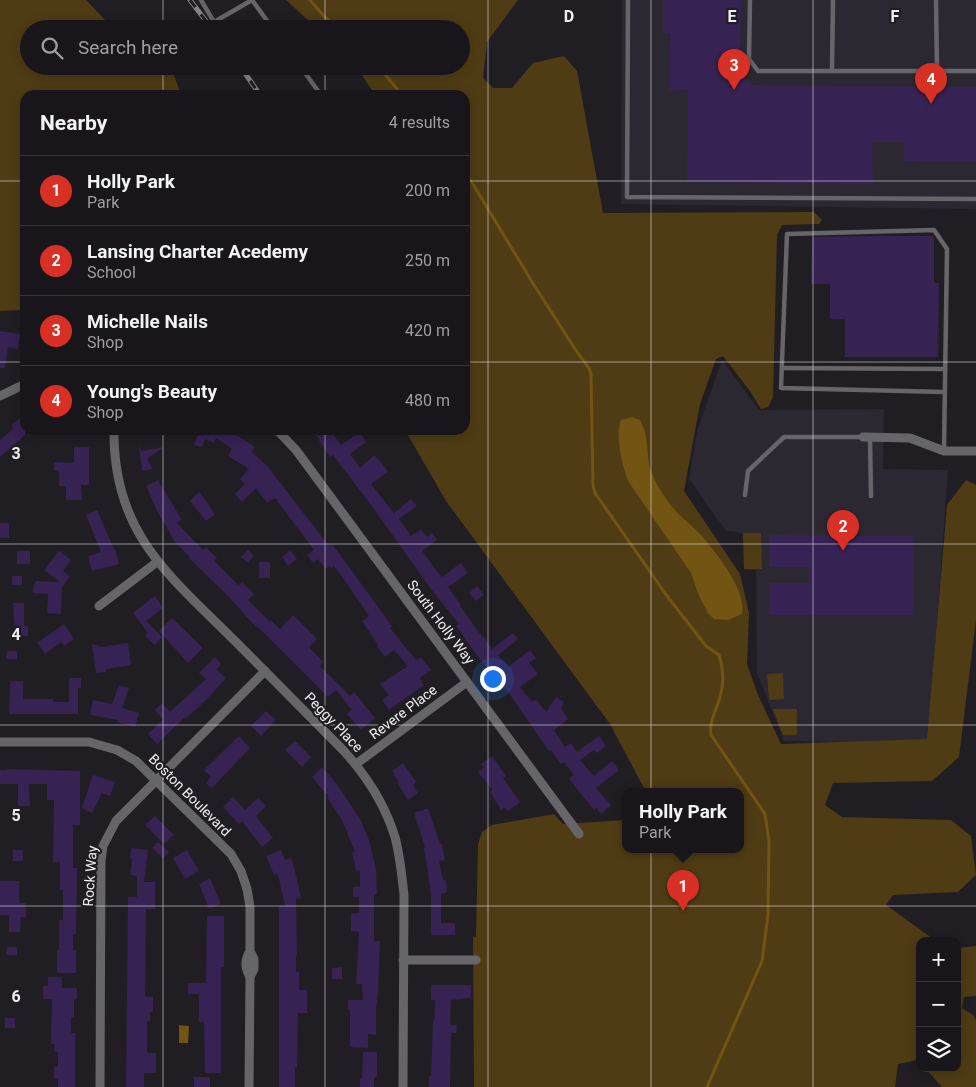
<!DOCTYPE html>
<html lang="en">
<head>
<meta charset="utf-8">
<style>
	body { margin:0; font-family:Roboto,sans-serif; background:#252327; color:#f1f3f6 }
	.controls { position:absolute; right:15px; bottom:15px; display:grid; overflow:hidden; border-radius:10px; box-shadow:0 2px 12px #0003 }
	.controls button { width:45px; height:45px; display:grid; place-items:center; padding:0; border:0; border-bottom:1px solid #363539; background:#18161a; color:#f1f3f6; font:25px sans-serif }
	.you { position:absolute; left:492px; top:678px; width:18px; height:18px; margin:-12px; border:4px solid #fff; border-radius:50%; background:#1a73e8; box-shadow:0 0 0 8px #1a73e833 }
	.badge { display:grid; place-items:center; width:32px; height:32px; border-radius:50%; background:#d93025; color:#fff; font-size:16px; font-weight:700 }
	.pin { position:absolute; translate:-50% -41px; filter:drop-shadow(0 1px 2px #0008) }
	.pin::after { content:''; position:absolute; top:26px; width:18px; height:15px; background:inherit; clip-path:polygon(0 0,100% 0,50% 100%) }
	.popup { position:absolute; left:622px; top:788px; width:122px; height:65px; box-sizing:border-box; display:grid; place-content:center; border-radius:10px; background:#18161a; filter:drop-shadow(0 1px 4px #0005); font-size:16px; white-space:nowrap; color:#9f9fa2 }
	.popup b { font-size:19px; color:#f1f3f6 }
	.popup::after { content:''; position:absolute; left:50%; top:100%; margin-left:-10px; border:10px solid transparent; border-top-color:#18161a }
	.list { margin:0; padding:0; list-style:none }
	h2 { display:flex; justify-content:space-between; align-items:center; height:65px; margin:0; padding:0 20px; font-size:21px }
	h2 small { font-size:16px; font-weight:400; color:#9f9fa2 }
	.list li { display:grid; grid-template-columns:32px 1fr auto; gap:15px; align-items:center; box-sizing:border-box; height:70px; padding:0 20px; border-top:1px solid #363539 }
	.list b { display:block; font-size:19px; white-space:nowrap }
	.list p { margin:0; font-size:16px; white-space:nowrap; color:#9f9fa2 }
	.list em { font-size:16px; font-style:normal; color:#9f9fa2 }
	.icon { flex:none; width:28px; height:28px; fill:none; stroke:currentColor; stroke-width:2; stroke-linecap:round; stroke-linejoin:round }
	.map { position:relative; flex:none; width:976px; height:1087px; overflow:hidden }
	.search { position:absolute; background:#18161a; box-shadow:0 2px 12px #0003; left:20px; top:20px; width:450px; height:55px; display:flex; align-items:center; gap:12px; box-sizing:border-box; padding:0 18px; border-radius:28px; color:#9f9fa2; font-size:19px }
	.panel { position:absolute; background:#18161a; box-shadow:0 2px 12px #0003; left:20px; top:90px; width:450px; height:345px; border-radius:15px }
	.map>svg:first-child { display:block }
	.built { fill:#2b2832 }
	.green { fill:#4f3c15 }
	.water { fill:#725413 }
	.lines { fill:none; stroke-linecap:round; stroke-linejoin:round }
	.stream { stroke:#725413; stroke-width:3 }
	.building { fill:#362253 }
	.lane { stroke:#66656a; stroke-width:4.5 }
	.street { stroke:#66656a; stroke-width:9 }
	.rail-casing { stroke:#848286; stroke-width:5 }
	.rail { stroke:#201e23; stroke-width:3; stroke-dasharray:9; stroke-linecap:butt }
	.grid { fill:none; stroke:#f0eff2; stroke-width:1; stroke-opacity:0.55 }
	.labels { text-anchor:middle; dominant-baseline:central; stroke-width:4.5; stroke-linejoin:round; paint-order:stroke }
	.street-label { font-size:14px; fill:#f0eff2; stroke:#201e23 }
	.grid-label { font-size:16px; text-anchor:middle; font-weight:bold; fill:#f0eff2; stroke:#201e23; stroke-width:4.5; stroke-linejoin:round; paint-order:stroke }
</style>
</head>
<body>
<div class="map">
<svg width="976" height="1087" viewBox="0 0 976 1087">
	<rect width="100%" height="100%" fill="#201e23"/>
	<g class="built">
		<path d="M622,0H976V209L621,204Z"/>
		<path d="M722,360L759,410L884,409L883,469L948,470L928,743L784,741L757,673L756,570L744,569L743,533L726,531L689,479L697,431Z"/>
	</g>
	<g class="green">
		<path d="M0,0H86L109,24L116,29H29V66H171L181,95H25V310L0,311Z"/>
		<path d="M286,0H518L487,42L483,78L493,88H512L533,63L564,56L577,71L603,213L814,212L822,220L819,224L782,225L777,235L773,397L768,407L761,409L750,391L723,356L716,359L700,404L684,491L740,574L749,613L747,664L758,695L781,744L927,739L947,505L966,480L976,485V620L959,757L932,781L833,783L825,805L842,817L951,820L971,836L976,875L958,892L893,895L886,905L936,941H920V1063L917,1060L898,1064L895,1087H474L473,937H476L478,844L482,832L492,825L554,814L563,824L625,820L626,850H740V792H646L610,724L446,501L405,430H465V95H375L356,66H461V29H318Z"/>
		<path d="M743,533H761L762,569H744Z"/>
		<path d="M783,673L784,699L769,700L767,674Z"/>
		<path d="M773,709H797V735H783Z"/>
		<path d="M976,946V996L964,997L962,1008L973,1015L976,1020V1087H942L925,1068H957V948Z"/>
	</g>
	<g class="water">
		<path d="M632,417L640,420C649,434 646,452 650,468C654,482 664,496 673,508C681,518 692,525 701,535C716,552 747,591 742,614L728,620L714,619L708,613L699,596L691,573L628,481C622,466 615,435 621,420Z"/>
		<path d="M179,1025L189,1026L188,1043H179Z"/>
	</g>
	<g class="lines">
		<g class="stream">
			<path d="M310,0L323,15L338,29"/>
			<path d="M378,66L402,95"/>
			<path d="M465,171L534,285L577,352L589,368L591,375L593,486L595,493L667,596L706,646L719,655C723,668 724,684 720,697C716,711 709,721 711,735L765,814L769,841L768,915L762,961L707,1087"/>
		</g>
	</g>
	<g class="building">
		<path d="M663,0H741L740,74L752,85L976,87V162L904,161V142H872L873,184L687,182L688,90L669,91L670,33H663Z"/>
		<path d="M874,236H933L934,238V283H939L938,357H845V319H830V284H811L812,237Z"/>
		<path d="M0,331L20,334L18,349L8,347L5,368H0Z"/>
		<path d="M21,417L25,421V435L0,457V440L14,428L11,425Z"/>
		<path d="M203,430H229L255,447L252,452L268,467L329,546L332,544L392,626L390,628L416,660L421,657L431,670L420,678L424,685L389,710L382,700L389,695L380,684L408,666L394,650L385,657L377,646L378,645L362,621L369,616L350,588L334,566L331,568L330,566L325,569L318,559L313,563L307,555L314,550L275,498L267,503L256,488L242,502L235,494L245,484L240,479L249,469L228,456L232,449L216,438L214,443L205,439L202,447L194,445L198,435L203,436L206,432Z"/>
		<path d="M311,430H330L341,445L360,432L366,442L350,454L360,468L374,455L381,462L388,472L371,484L394,513L411,499L417,506L399,519L411,536L421,529L427,537L432,533L437,540L422,551L436,570L442,577L461,563L468,573L448,587L461,605L460,606L483,638L484,637L492,649L513,633L518,639L498,655L508,667L530,650L536,658L529,663L538,674L520,687L532,702L536,699L546,712L556,697L564,702L561,708L568,719L554,730L565,747L571,743L577,752L599,736L606,746L597,753L594,750L580,760L594,776L612,761L619,770L596,788L611,805L601,814L596,808L594,810L569,779L574,775L564,762L561,764L551,750L549,751L508,692L481,661L456,626L459,624L434,593L371,505L333,455L330,457L319,441L320,440Z"/>
		<path d="M139,446L142,451L164,447L147,459L153,469L142,471Z"/>
		<path d="M74,447H89V485H81L82,500H66V486H59V471L54,470V462L74,463Z"/>
		<path d="M158,480L182,520L177,523L203,550L206,547L217,558L214,561L238,585L242,582L254,594L248,600L270,622L271,620L280,629L293,615L317,639L309,647L323,662L320,666L350,696L354,692L375,718L361,730L347,714L352,710L336,690L328,697L257,626L256,627L228,596L189,558L190,557L175,542L157,511L146,486Z"/>
		<path d="M199,492L207,502L215,515L206,521L190,501Z"/>
		<path d="M97,510L114,549L115,548L119,564L92,571L88,556L101,552L86,515Z"/>
		<rect x="0" y="523" width="9" height="15"/>
		<path d="M769,535L914,536V615H770V583H809V567H769Z"/>
		<path d="M248,550L254,556L248,563L241,557Z"/>
		<path d="M290,550L297,559L288,566L282,557Z"/>
		<rect x="17" y="551" width="13" height="13"/>
		<path d="M59,551L71,560L63,571L70,577L62,587L61,614L47,613L48,594L33,593L34,584L37,581L60,582L44,570Z"/>
		<rect x="259" y="562" width="11" height="16"/>
		<rect x="12" y="576" width="10" height="9"/>
		<path d="M477,586L484,595L476,601L469,593Z"/>
		<path d="M155,596L163,608L146,621L162,637L155,645L145,636L148,633L133,613Z"/>
		<path d="M13,603H24V626H28V636H15Z"/>
		<path d="M172,618L203,648L188,663L159,631Z"/>
		<path d="M64,624L74,639L64,646L61,642L45,654L37,643Z"/>
		<path d="M128,643L131,665L106,669V672L96,673L92,644L102,647Z"/>
		<path d="M7,651H17V659H6Z"/>
		<path d="M215,657L221,664L216,669L226,678L206,700L185,719L184,718L157,744L148,734L163,719L155,710L162,703L170,712L206,679L199,673Z"/>
		<path d="M69,678H81V688H78V714H9L10,681H23V699H53V702H69Z"/>
		<path d="M119,685L129,688L122,708L139,713L135,727L117,722L118,720L90,715L93,700L112,704Z"/>
		<path d="M266,711L276,720L261,736L251,726Z"/>
		<path d="M239,736L250,748L212,788L206,783L211,777L204,770Z"/>
		<path d="M295,741L311,757L302,767L285,750Z"/>
		<path d="M492,756L506,776L503,778L520,802L508,811L504,807L501,810L490,792L492,790L478,772L484,767L481,764Z"/>
		<path d="M403,763L416,782L413,785L418,793L408,800L397,782L398,781L392,771Z"/>
		<path d="M322,767L339,787L361,821L369,840L376,870L377,894H374V941H380L378,992L376,1010V1035L368,1034V1048L350,1047V1009H348V1000H363L362,984H356L359,932L351,931V913H359V897H353V887H360V870L356,871L352,852H355L342,820L327,797L328,796L312,777Z"/>
		<path d="M7,769L80,771V825H73V868H77L76,934H73V950H76V973H57V950H59V920H63V890H60V862H53L54,800H47V784H29L30,806H18V784H0V770H7Z"/>
		<path d="M93,775L115,782L110,796L102,793L92,813L82,808Z"/>
		<path d="M233,797L245,810L258,798L266,806L256,816L273,838L262,847L242,821L239,824L223,807Z"/>
		<path d="M428,808L440,844H442L445,860L439,861L443,880H446L447,892L441,894V923H455V935H431V894L424,847H425L414,813Z"/>
		<path d="M155,816L174,835L164,844L145,825Z"/>
		<path d="M158,842L169,852L163,858L152,848Z"/>
		<path d="M131,848L148,850L144,882H155V909H146L145,997H153V1012H150V1021H147V1053H156V1073H144V1087H126L128,897H137V876L130,875L132,859H130Z"/>
		<rect x="13" y="850" width="10" height="11"/>
		<path d="M187,850L199,871L185,879L173,858Z"/>
		<path d="M281,850L285,860L291,858L294,867L301,898L296,899L297,955H296V972H299V990H307V1013H298L297,1067H295V1087H279V906H285L278,874L274,875L266,856Z"/>
		<path d="M210,878L221,904L209,909L199,884Z"/>
		<path d="M0,881H19V903H26V917H21L20,932H9V915H0Z"/>
		<path d="M207,916H224V967H221V1073H205L204,1022H199V994H188V983H206Z"/>
		<path d="M7,947H17V955H6Z"/>
		<path d="M342,967V979H332V968Z"/>
		<path d="M48,977H62V988H77V999H74V1017H71V1033H75V1087H58V1079H54V1067H58V1052L54,1051L55,1044H51L52,999H43V986H48Z"/>
		<path d="M431,985H471V998L451,1000L450,1025H457L456,1033H451L450,1087H429V1076H431L433,1021H434L435,1000H431Z"/>
		<rect x="5" y="1018" width="10" height="10"/>
		<path d="M363,1052H377V1077H374V1087H360V1079H362Z"/>
		<rect x="194" y="1077" width="16" height="10"/>
	</g>
	<g class="lines">
		<g class="lane">
			<path d="M201,0L214,22L252,0L273,29"/>
			<path d="M628,0L627,197L976,199"/>
			<path d="M750,0L749,59L758,71H976"/>
			<path d="M936,0L937,71"/>
			<path d="M300,66L321,95"/>
			<path d="M832,71L833,0"/>
			<path d="M782,368L945,369"/>
			<path d="M870,437L871,496"/>
			<path d="M944,451L947,249L934,230L787,234L781,388L944,392"/>
			<path d="M745,495L748,471L784,437H863"/>
		</g>
		<g class="street">
			<path d="M0,396L25,384"/>
			<path d="M114,430C113,534 169,575 236,642C272,678 307,714 343,750C366,775 385,805 395,837C400,856 402,876 404,895L403,1087"/>
			<path d="M277,430L296,450L579,834"/>
			<path d="M863,437L910,438L944,451H976"/>
			<path d="M99,606L157,562"/>
			<path d="M0,742H89L117,750L136,761L231,854L241,871L247,889L250,907V951L254,959V969L250,977C245,968 244,961 250,951"/>
			<path d="M356,764L467,682"/>
			<path d="M403,960H476"/>
			<path d="M100,1087L101,860L103,846L116,821L265,671"/>
			<path d="M249,1087L250,977"/>
		</g>
		<defs>
			<g id="rail">
				<path d="M190,0L212,29"/>
				<path d="M240,66L260,95"/>
			</g>
		</defs>
		<use href="#rail" class="rail-casing"/>
		<use href="#rail" class="rail"/>
	</g>
	<path class="grid" d="M163,0V29M325,0V29M488,0V1087M651,0V1087M813,0V1087M163,66V95M325,66V95M0,181H25M465,181H976M0,362H25M465,362H976M163,430V1087M325,430V1087M0,544H976M0,725H976M0,906H976"/>
	<g class="labels">
		<g class="street-label">
			<text transform="translate(441 622) rotate(53)">South Holly Way</text>
			<text transform="translate(403 712) rotate(-37)">Revere Place</text>
			<text transform="translate(334 722) rotate(46)">Peggy Place</text>
			<text transform="translate(190 795) rotate(45)">Boston Boulevard</text>
			<text transform="translate(90 876) rotate(-86)">Rock Way</text>
		</g>
	</g>
	<g class="grid-label">
		<text x="569" y="22">D</text>
		<text x="732" y="22">E</text>
		<text x="895" y="22">F</text>
		<text x="16" y="459">3</text>
		<text x="16" y="640">4</text>
		<text x="16" y="821">5</text>
		<text x="16" y="1002">6</text>
	</g>
</svg>
<div class="controls">
<button>+</button>
<button>−</button>
<button><svg class="icon" aria-label="layers" viewBox="0 0 24 24"><path d="M12 4l9 5-9 5-9-5zM3 14l9 5 9-5"/></svg></button>
</div>
<div class="you"></div>
<div class="pin badge" style="left:683px;top:911px">1</div>
<div class="popup"><b>Holly Park</b>Park</div>
<div class="pin badge" style="left:843px;top:551px">2</div>
<div class="pin badge" style="left:734px;top:90px">3</div>
<div class="pin badge" style="left:931px;top:104px">4</div>
<div class="search"><svg class="icon" aria-label="search" viewBox="0 0 24 24"><circle cx="10" cy="10" r="6"/><path d="M15 15l6 6"/></svg>Search here</div>
<section class="panel">
<h2>Nearby<small>4 results</small></h2>
<ul class="list">
<li><span class="badge">1</span><div><b>Holly Park</b><p>Park</p></div><em>200 m</em></li>
<li><span class="badge">2</span><div><b>Lansing Charter Acedemy</b><p>School</p></div><em>250 m</em></li>
<li><span class="badge">3</span><div><b>Michelle Nails</b><p>Shop</p></div><em>420 m</em></li>
<li><span class="badge">4</span><div><b>Young's Beauty</b><p>Shop</p></div><em>480 m</em></li>
</ul>
</section>
</div>
</body>
</html>
